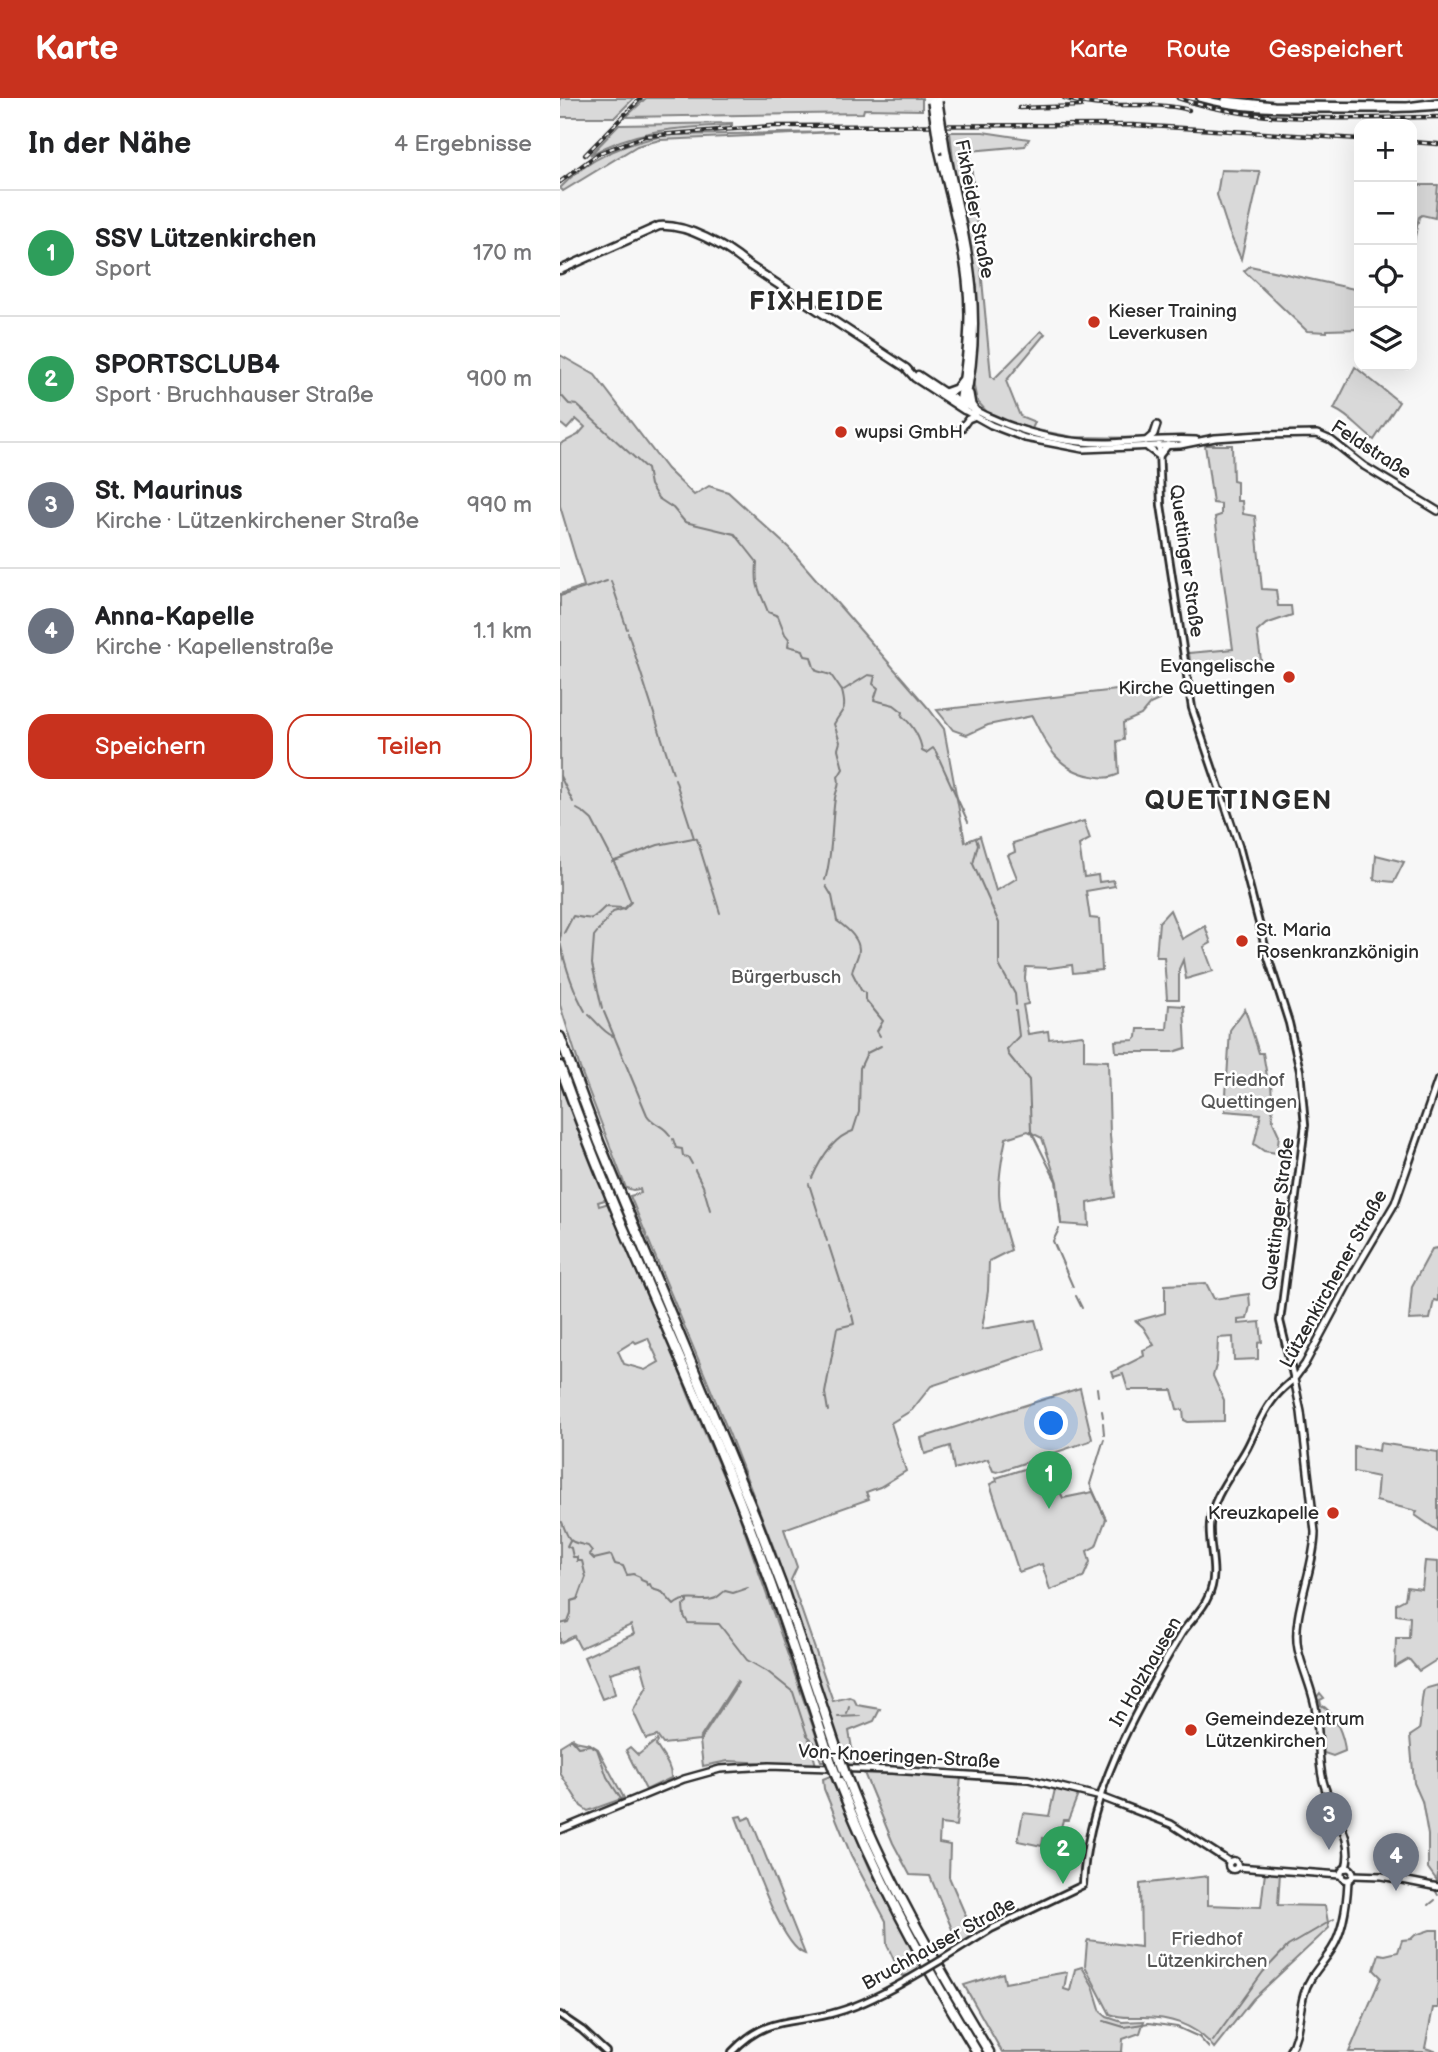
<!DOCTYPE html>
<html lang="de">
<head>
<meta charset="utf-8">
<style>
	body { margin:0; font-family:"Balsamiq Sans",sans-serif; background:#f2f2f2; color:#202124 }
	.controls { position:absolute; right:21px; top:21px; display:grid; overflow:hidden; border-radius:14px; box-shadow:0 7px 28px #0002 }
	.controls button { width:63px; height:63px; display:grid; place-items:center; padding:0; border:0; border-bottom:2px solid #e0e0e0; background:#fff; color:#202124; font:35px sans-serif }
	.you { position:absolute; left:492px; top:1326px; width:24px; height:24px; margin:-18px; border:5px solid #fff; border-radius:50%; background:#1a73e8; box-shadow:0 0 0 10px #1a73e833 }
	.badge { display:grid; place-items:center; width:46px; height:46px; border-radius:50%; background:#c8321e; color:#fff; font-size:23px; font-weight:700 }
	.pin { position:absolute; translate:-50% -58px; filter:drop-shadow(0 2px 4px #0008) }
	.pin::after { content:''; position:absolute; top:37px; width:24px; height:21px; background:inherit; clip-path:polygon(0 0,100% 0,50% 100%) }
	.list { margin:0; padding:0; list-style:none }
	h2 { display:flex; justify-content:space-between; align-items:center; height:91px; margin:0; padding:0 28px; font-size:30px }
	h2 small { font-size:23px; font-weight:400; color:#757577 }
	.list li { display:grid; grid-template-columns:46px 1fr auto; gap:21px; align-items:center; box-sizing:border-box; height:126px; padding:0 28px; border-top:2px solid #e0e0e0 }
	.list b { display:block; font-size:26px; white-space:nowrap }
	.list p { margin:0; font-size:23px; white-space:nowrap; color:#757577 }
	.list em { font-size:23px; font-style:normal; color:#757577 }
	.actions { display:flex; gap:14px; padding:21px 28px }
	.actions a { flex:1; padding:16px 0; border:2px solid #c8321e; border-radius:21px; text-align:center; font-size:24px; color:#c8321e }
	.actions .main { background:#c8321e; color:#fff }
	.icon { flex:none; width:38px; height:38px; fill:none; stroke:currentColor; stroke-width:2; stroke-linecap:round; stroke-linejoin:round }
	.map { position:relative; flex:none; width:878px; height:1954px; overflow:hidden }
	header { display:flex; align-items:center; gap:42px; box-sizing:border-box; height:98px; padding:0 35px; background:#c8321e; color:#fff }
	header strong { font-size:33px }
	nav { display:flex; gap:38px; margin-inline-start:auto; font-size:24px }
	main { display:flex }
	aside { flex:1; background:#fff }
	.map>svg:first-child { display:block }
	.green { fill:#d9d9d9; stroke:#828282; stroke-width:2; fill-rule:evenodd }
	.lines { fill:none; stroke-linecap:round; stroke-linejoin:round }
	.stream { stroke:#7b7b7b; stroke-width:2 }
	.tertiary-casing { stroke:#2b2b2b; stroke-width:10 }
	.secondary-casing { stroke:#2b2b2b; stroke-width:10 }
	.primary-casing { stroke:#2b2b2b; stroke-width:11 }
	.trunk-casing { stroke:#2b2b2b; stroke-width:12 }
	.motorway-casing { stroke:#2b2b2b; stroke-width:13 }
	.tertiary { stroke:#fff; stroke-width:4.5 }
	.secondary { stroke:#fff; stroke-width:5 }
	.primary { stroke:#fff; stroke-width:6 }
	.trunk { stroke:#fff; stroke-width:7 }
	.motorway { stroke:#fff; stroke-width:8 }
	.rail-casing { stroke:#2b2b2b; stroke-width:4.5 }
	.rail { stroke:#fff; stroke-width:2; stroke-dasharray:5; stroke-linecap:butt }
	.tertiary-bridge-casing { stroke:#2b2b2b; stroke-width:10; stroke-linecap:butt }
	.trunk-bridge-casing { stroke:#2b2b2b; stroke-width:12; stroke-linecap:butt }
	.motorway-bridge-casing { stroke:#2b2b2b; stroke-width:13; stroke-linecap:butt }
	.tertiary-bridge { stroke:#fff; stroke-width:4.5 }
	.trunk-bridge { stroke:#fff; stroke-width:7 }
	.motorway-bridge { stroke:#fff; stroke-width:8 }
	.poi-dot { fill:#c8321e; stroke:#fff; stroke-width:2.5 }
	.labels { text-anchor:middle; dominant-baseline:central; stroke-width:5; stroke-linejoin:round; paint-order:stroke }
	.street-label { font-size:19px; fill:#2b2b2b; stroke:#fff }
	.poi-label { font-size:19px; fill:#2b2b2b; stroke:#fff; text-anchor:start }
	.park-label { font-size:19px; fill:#565656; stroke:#fff }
	.district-label { font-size:26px; font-weight:bold; letter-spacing:2px; fill:#2b2b2b; stroke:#fff }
</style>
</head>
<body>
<header>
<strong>Karte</strong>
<nav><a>Karte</a><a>Route</a><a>Gespeichert</a></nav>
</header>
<main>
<aside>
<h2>In der Nähe<small>4 Ergebnisse</small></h2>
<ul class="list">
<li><span class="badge" style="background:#2e9e5b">1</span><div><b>SSV Lützenkirchen</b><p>Sport</p></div><em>170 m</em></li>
<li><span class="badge" style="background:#2e9e5b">2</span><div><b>SPORTSCLUB4</b><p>Sport · Bruchhauser Straße</p></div><em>900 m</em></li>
<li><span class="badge" style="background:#6b7280">3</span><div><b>St. Maurinus</b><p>Kirche · Lützenkirchener Straße</p></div><em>990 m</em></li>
<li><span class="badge" style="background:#6b7280">4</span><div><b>Anna-Kapelle</b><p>Kirche · Kapellenstraße</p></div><em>1.1 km</em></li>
</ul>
<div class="actions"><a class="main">Speichern</a><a>Teilen</a></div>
</aside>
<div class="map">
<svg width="878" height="1954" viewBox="0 0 878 1954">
	<rect width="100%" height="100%" fill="#f7f7f7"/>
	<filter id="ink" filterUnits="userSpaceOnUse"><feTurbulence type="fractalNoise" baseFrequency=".0143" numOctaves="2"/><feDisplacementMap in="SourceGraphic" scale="14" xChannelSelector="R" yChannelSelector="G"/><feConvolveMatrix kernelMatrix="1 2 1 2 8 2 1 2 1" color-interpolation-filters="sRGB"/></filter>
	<g filter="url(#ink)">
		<g class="green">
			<path d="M0,0H74L55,19H0Z"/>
			<path d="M86,0H362V12L304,11L303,15L66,19Z"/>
			<path d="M172,25V27C119,30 78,30 30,57L59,27Z"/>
			<path d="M278,34L100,42L77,48L3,93L0,90C29,59 66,45 107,37Z"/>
			<path d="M390,34H423L469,41L465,48L410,53L431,278L434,281L481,233L485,236L446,283L460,318L475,324L472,331L513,339L585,340L532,343L503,340L451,325L428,315L417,303L413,284L418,245L417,189L409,142L395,79Z"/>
			<path d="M661,72L699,73L700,76L681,161L669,134L657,97Z"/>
			<path d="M854,87H878L875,120L862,117L859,119L852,153Z"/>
			<path d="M690,168L799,192V231L767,232V234L747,233L684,173Z"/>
			<path d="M0,257L35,277L107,371L134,397L149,388L168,394L229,450L369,611L384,631L405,744L420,738L436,793L457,780L448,757L455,754L453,745L524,723L530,741L519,747L524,779L538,777L539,784L553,782L555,788L526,793L530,820L539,821L542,872L513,875L512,867L490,870L466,869L465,880L468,906L463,907L468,936L488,933L489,941L522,937L524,939V962L548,963L550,1037L555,1099L528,1105L529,1128L501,1126L497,1084L482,1040L468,1033L446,1040C436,1088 436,1105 451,1152L429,1163L428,1193L422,1231L475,1222L483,1251L371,1288L352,1312L331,1325L346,1373L320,1389L306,1394L309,1401L224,1431L237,1469L231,1482L273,1603L289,1599L294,1601L297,1607L320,1611L314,1623L289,1633L295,1668H290L286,1663L215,1453L169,1335L70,1098L81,1095L80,1091L73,1092L66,1090L20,970L0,907V496L24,488L0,408V346L18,337L25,329L16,321L7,331L0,325Z"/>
			<path d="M795,269L839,304L814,342C799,331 790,318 774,311Z"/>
			<path d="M645,347H672L673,383L677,384V403H682L683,416L695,418L702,491L716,492L718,508H731L732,517L706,526L697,534L701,562L631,570L629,555L673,551L655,419L661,417V406L653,405Z"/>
			<path d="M593,588L599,602L590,606L581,617L563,625L564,642L557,643L559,676C548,681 543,680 532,678C497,672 486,646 472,618L428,627L407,637L393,632L377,612Z"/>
			<path d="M816,757L844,764L834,784L814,782Z"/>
			<path d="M610,812L622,841L645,828L651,845L644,849L653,873L626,881L623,862L619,871V901H607L604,859H596L599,824Z"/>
			<path d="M609,907L624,908L626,950L613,954H556L555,943L574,942L577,939L578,931H607Z"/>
			<path d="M685,911L699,955H703L708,984H711L713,1024L719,1037L717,1055L704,1053L694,1046L701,1016L665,1013L670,932Z"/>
			<path d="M0,984L48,1101L38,1104L39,1108L49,1105L96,1212L129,1298L174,1403L265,1663H261L254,1644L249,1642L256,1667L168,1663L143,1668L140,1643L178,1585L177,1583L139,1642L103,1646L97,1638L86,1641L73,1613L87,1588L81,1566L50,1575L55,1596L42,1601L24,1559L74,1536L71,1527L20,1550L14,1538L0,1545ZM88,1240L99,1264L85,1272L64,1266L58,1253L74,1243L76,1245Z"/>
			<path d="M878,1150V1203L874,1202L870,1221L849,1222L852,1188L872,1151Z"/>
			<path d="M646,1185L654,1201L689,1196L690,1208L687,1221L678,1222V1226L700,1224L702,1244L698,1245V1261L674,1262L673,1239L658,1240L657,1264L653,1278L664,1302V1323L628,1324L624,1322L623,1312L617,1311L612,1292H568L563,1276L554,1279L552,1274L584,1258L583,1252L594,1247L583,1229L576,1223L605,1215V1187Z"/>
			<path d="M520,1290L532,1341L530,1343L437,1374L433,1373L428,1361L394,1371L390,1348L365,1356L361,1340Z"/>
			<path d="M820,1345L878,1354V1433L855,1417L857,1414L852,1412L816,1403L818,1379L794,1374V1348L819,1353Z"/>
			<path d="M486,1364L503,1400L533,1394L546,1421L536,1448L527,1453L530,1464L523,1480L490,1492L482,1466L459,1474L430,1386L437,1383L436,1380Z"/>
			<path d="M865,1463L878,1464V1561L859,1573L849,1561L835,1569L836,1540H849L850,1519L836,1517V1506L845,1501L847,1489L862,1491Z"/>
			<path d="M878,1587V1784L868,1770V1737L862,1703L854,1685L850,1638L859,1632C862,1618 860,1604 864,1591Z"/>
			<path d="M760,1595L764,1600L760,1602L761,1607C775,1614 784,1639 785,1653L773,1658L764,1655L757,1599Z"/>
			<path d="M13,1640L15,1643L30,1646L38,1651L64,1700L28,1713L21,1708L0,1675V1648Z"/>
			<path d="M97,1642L98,1644L96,1647C102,1658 112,1668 111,1680L86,1692L66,1652L70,1649L78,1657Z"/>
			<path d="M304,1675L401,1679L396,1728L380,1726L379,1745L390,1747L389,1779L415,1839L399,1848L370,1778L350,1777L333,1745Z"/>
			<path d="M270,1678L310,1771L361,1869C356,1874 348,1879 341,1877L327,1847L326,1823L291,1757L264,1691L263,1681Z"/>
			<path d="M495,1691L518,1697L508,1722H503L497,1744L483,1740L482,1748L458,1743L463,1715L489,1718Z"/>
			<path d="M181,1718L183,1722L190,1719L245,1856C220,1849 187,1746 176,1719Z"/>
			<path d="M705,1774H720L718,1807L765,1808L769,1830L693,1901L654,1950C636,1926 607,1918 578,1919C567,1919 560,1920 550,1916L525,1868L527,1844L528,1842L581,1849L580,1786L648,1778V1807L701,1809Z"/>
			<path d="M870,1832H878V1910H873L865,1950L878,1954H789L821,1879L814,1872L819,1856L825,1857L838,1854L842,1842L851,1841L855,1837Z"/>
			<path d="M522,1869L533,1888L541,1914L547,1919L562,1924L584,1923L580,1935L563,1941L562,1954H442L404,1887L443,1875L445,1885L507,1874L504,1891L510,1893L515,1871Z"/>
		</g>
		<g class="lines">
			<g class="stream">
				<path d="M0,296L9,306L17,307L87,371L90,387L98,400L113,410L125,424L175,436L197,464C195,491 199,490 208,514L218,518L225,536L229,541L228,548L243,552L245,558L251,559L254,569L257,573L271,577L282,593L308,577L315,578L313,586L318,590L314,602L334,607L343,614L342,618C351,625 361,640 362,653L366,655L373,650L376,654L408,724"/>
				<path d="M51,483L67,531"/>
				<path d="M0,498L47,483"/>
				<path d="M68,535L113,675"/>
				<path d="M0,678L13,704"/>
				<path d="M115,681L134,740L137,741L160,815"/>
				<path d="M17,711L24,715L32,722L60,776L71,804L64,811L53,814L34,838L32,866L42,910"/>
				<path d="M416,741L418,746L413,766L439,825V867L455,896L456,907"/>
				<path d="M52,764L98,747L133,740"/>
				<path d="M265,782C273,756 271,727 275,700C276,691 281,688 278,679L283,671L278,651L280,644L274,626C283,610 287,613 282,593"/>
				<path d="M266,788L272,798L277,823C287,830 303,843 298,857C296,864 293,867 292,874L301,892L305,895V901L323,923L317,933L320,938"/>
				<path d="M4,835L13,818C34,822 30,823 45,809L63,810"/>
				<path d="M0,840L1,837"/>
				<path d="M0,844C5,867 13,892 25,913"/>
				<path d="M456,913L459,938L447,951L448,956L469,982L471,1033L496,1083L501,1126"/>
				<path d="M44,914L87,1017C93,1027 106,1028 110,1038"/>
				<path d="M29,917C37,924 44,935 53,938"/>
				<path d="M113,1041L116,1050L122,1051L123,1058L128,1059L132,1066"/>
				<path d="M135,1072L143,1088L150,1112"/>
				<path d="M252,1080C260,1062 274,1039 293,1033L299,1014L300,970L307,955L321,948"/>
				<path d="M249,1086L267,1143"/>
				<path d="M499,1131L493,1143L513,1189"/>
				<path d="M269,1148L290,1213"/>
				<path d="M516,1198L522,1210"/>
				<path d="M537,1290L538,1298"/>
				<path d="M268,1313L265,1295L277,1230L294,1226L292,1217"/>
				<path d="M542,1313L543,1319"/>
				<path d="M543,1325L544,1336"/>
				<path d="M543,1415L530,1386L544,1341"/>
				<path d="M2,1424C9,1444 9,1444 28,1448L32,1453L29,1456L34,1461L51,1457L55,1466L63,1468L67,1477L73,1476L80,1479L81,1482L86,1484L87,1487L90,1486L92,1491L102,1494L114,1507C127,1496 143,1506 156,1500C159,1498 162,1495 165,1493L173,1495L188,1490"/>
				<path d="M127,1502V1505L123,1508L124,1518L128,1525L159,1526L187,1562L208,1574L233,1594L247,1637L251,1641"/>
				<path d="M0,1526L8,1524L11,1516V1503L18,1501L26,1479L22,1463H17V1459H13L11,1450L7,1448L10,1442"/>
				<path d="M287,1616L289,1609"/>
				<path d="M278,1619L301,1618"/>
				<path d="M11,1641L18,1649L30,1647L37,1651L47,1679L61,1701"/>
				<path d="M878,1777L875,1792L878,1797"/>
				<path d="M869,1807L875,1802"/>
				<path d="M544,1923L564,1929L589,1925L617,1929L639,1939L649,1950"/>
				<path d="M653,1943L703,1874L728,1848L774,1821"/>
			</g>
			<defs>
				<g id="tertiary">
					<path d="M383,1861L431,1831L523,1787C527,1698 575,1613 620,1538C628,1524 642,1514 648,1499C660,1475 648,1451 650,1426C652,1398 674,1374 687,1350C695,1335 701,1317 712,1303C718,1294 726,1288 734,1281L720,1223L745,1027L740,973L729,925L707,856L679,748L632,610L601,407L599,347"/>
					<path d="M0,1917L22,1932L46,1954"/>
					<path d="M172,1954C207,1916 235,1927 277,1914C306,1906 336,1889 361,1874"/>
				</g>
				<g id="secondary">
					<path d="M640,0C681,12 722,11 764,11C802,11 840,12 878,8"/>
					<path d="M665,2L714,7L847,8L878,4"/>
					<path d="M385,295C435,327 489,346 549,345C578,344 607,340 636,342"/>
					<path d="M404,312L431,327L465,340L523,351L620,347L655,340L700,337L757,336L771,342L804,368L878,413"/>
					<path d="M401,331L408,321L413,319"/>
					<path d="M586,343L594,336L597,327"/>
					<path d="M588,350L599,358L608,347"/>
					<path d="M0,1732L124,1681L160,1671L209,1668L332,1672L468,1681L541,1699L611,1726L670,1764"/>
					<circle cx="673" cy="1767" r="4.5"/>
					<path d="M677,1769L780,1777"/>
					<circle cx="787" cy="1776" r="6"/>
					<path d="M786,1770C795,1739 770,1712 763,1683C757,1658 760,1633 755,1608C751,1588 742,1570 738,1551C731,1517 755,1470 755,1434L741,1314L734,1281L745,1266L796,1171L835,1105L878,982"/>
					<path d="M793,1777L822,1778L878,1789"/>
					<path d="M729,1954C740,1936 738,1916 744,1896C749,1878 762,1867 772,1851C784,1832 787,1804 788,1783"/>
				</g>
				<g id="primary">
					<path d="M0,172L99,128C128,126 165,148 187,166L346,270L355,280L404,312V308"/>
					<path d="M358,277L385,295"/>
				</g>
				<g id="trunk">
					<path d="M379,51C389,94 402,138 407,182C412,223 407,264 400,305"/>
					<path d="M386,56C406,145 426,215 404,308"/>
					<path d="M385,295L396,291L402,283"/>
					<path d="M409,296L411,307L416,314"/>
				</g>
				<g id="motorway">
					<path d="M0,939L39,1044L195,1418L223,1491L281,1664"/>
					<path d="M0,968C48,1105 113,1239 168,1374C207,1469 239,1566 271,1664"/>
					<path d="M276,1677C314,1775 363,1865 417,1954"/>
					<path d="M286,1678C323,1776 375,1864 429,1954"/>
				</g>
			</defs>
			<use href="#tertiary" class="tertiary-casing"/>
			<use href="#secondary" class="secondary-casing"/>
			<use href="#primary" class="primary-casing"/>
			<use href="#trunk" class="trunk-casing"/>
			<use href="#motorway" class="motorway-casing"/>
			<use href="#tertiary" class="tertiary"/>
			<use href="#secondary" class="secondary"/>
			<use href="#primary" class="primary"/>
			<use href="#trunk" class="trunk"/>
			<use href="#motorway" class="motorway"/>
			<defs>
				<g id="rail">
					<path d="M504,0C544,14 588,1 629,12"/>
					<path d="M618,0C701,28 792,19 878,19"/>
					<path d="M459,10L521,8"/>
					<path d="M852,44L878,46"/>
					<path d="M25,57L81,0"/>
					<path d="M0,84L39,55L85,38L212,28L573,27L799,41"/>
				</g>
			</defs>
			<use href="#rail" class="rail-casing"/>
			<use href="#rail" class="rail"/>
			<defs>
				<path id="tertiary-bridge" d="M361,1874L383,1861"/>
				<g id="trunk-bridge">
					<path d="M372,4L379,51"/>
					<path d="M378,4L386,56"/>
				</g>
				<g id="motorway-bridge">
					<path d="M271,1664L276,1677"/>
					<path d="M281,1664L286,1678"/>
				</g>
			</defs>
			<use href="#tertiary-bridge" class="tertiary-bridge-casing"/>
			<use href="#trunk-bridge" class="trunk-bridge-casing"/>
			<use href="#motorway-bridge" class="motorway-bridge-casing"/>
			<use href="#tertiary-bridge" class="tertiary-bridge"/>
			<use href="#trunk-bridge" class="trunk-bridge"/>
			<use href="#motorway-bridge" class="motorway-bridge"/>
		</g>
	</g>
	<g class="poi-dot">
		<circle cx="534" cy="224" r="7"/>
		<circle cx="281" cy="334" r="7"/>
		<circle cx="729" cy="579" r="7"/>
		<circle cx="682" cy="843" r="7"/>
		<circle cx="773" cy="1415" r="7"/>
		<circle cx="631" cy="1632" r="7"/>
	</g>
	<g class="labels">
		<g class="street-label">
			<text transform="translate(414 111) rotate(79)">Fixheider Straße</text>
			<text transform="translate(811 352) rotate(33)">Feldstraße</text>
			<text transform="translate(626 463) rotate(82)">Quettinger Straße</text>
			<text transform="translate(719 1116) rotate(-83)">Quettinger Straße</text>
			<text transform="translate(774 1181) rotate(-61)">Lützenkirchener Straße</text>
			<text transform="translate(586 1574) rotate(-60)">In Holzhausen</text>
			<text transform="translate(339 1659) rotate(3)">Von-Knoeringen-Straße</text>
			<text transform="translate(379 1846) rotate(-29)">Bruchhauser Straße</text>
		</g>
		<g class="poi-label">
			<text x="548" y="213">Kieser Training<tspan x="548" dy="22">Leverkusen</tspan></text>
			<text x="295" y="334">wupsi GmbH</text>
			<text x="715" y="568" text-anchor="end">Evangelische<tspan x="715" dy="22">Kirche Quettingen</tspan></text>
			<text x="696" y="832">St. Maria<tspan x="696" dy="22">Rosenkranzkönigin</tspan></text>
			<text x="759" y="1415" text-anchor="end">Kreuzkapelle</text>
			<text x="645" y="1621">Gemeindezentrum<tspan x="645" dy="22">Lützenkirchen</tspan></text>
		</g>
		<g class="park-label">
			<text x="226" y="879">Bürgerbusch</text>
			<text x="689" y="982">Friedhof<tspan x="689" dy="22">Quettingen</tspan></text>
			<text x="647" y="1841">Friedhof<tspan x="647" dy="22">Lützenkirchen</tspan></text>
		</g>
		<g class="district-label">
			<text x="257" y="204">FIXHEIDE</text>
			<text x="679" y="703">QUETTINGEN</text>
		</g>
	</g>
</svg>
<div class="controls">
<button>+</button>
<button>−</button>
<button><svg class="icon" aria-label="locate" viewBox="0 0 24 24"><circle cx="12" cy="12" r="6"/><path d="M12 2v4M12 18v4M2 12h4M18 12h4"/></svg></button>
<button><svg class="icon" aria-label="layers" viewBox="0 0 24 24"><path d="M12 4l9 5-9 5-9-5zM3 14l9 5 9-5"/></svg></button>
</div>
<div class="you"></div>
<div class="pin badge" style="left:489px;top:1411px;background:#2e9e5b">1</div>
<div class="pin badge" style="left:503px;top:1786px;background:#2e9e5b">2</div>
<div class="pin badge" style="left:769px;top:1752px;background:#6b7280">3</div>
<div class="pin badge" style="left:836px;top:1793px;background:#6b7280">4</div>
</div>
</main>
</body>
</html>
